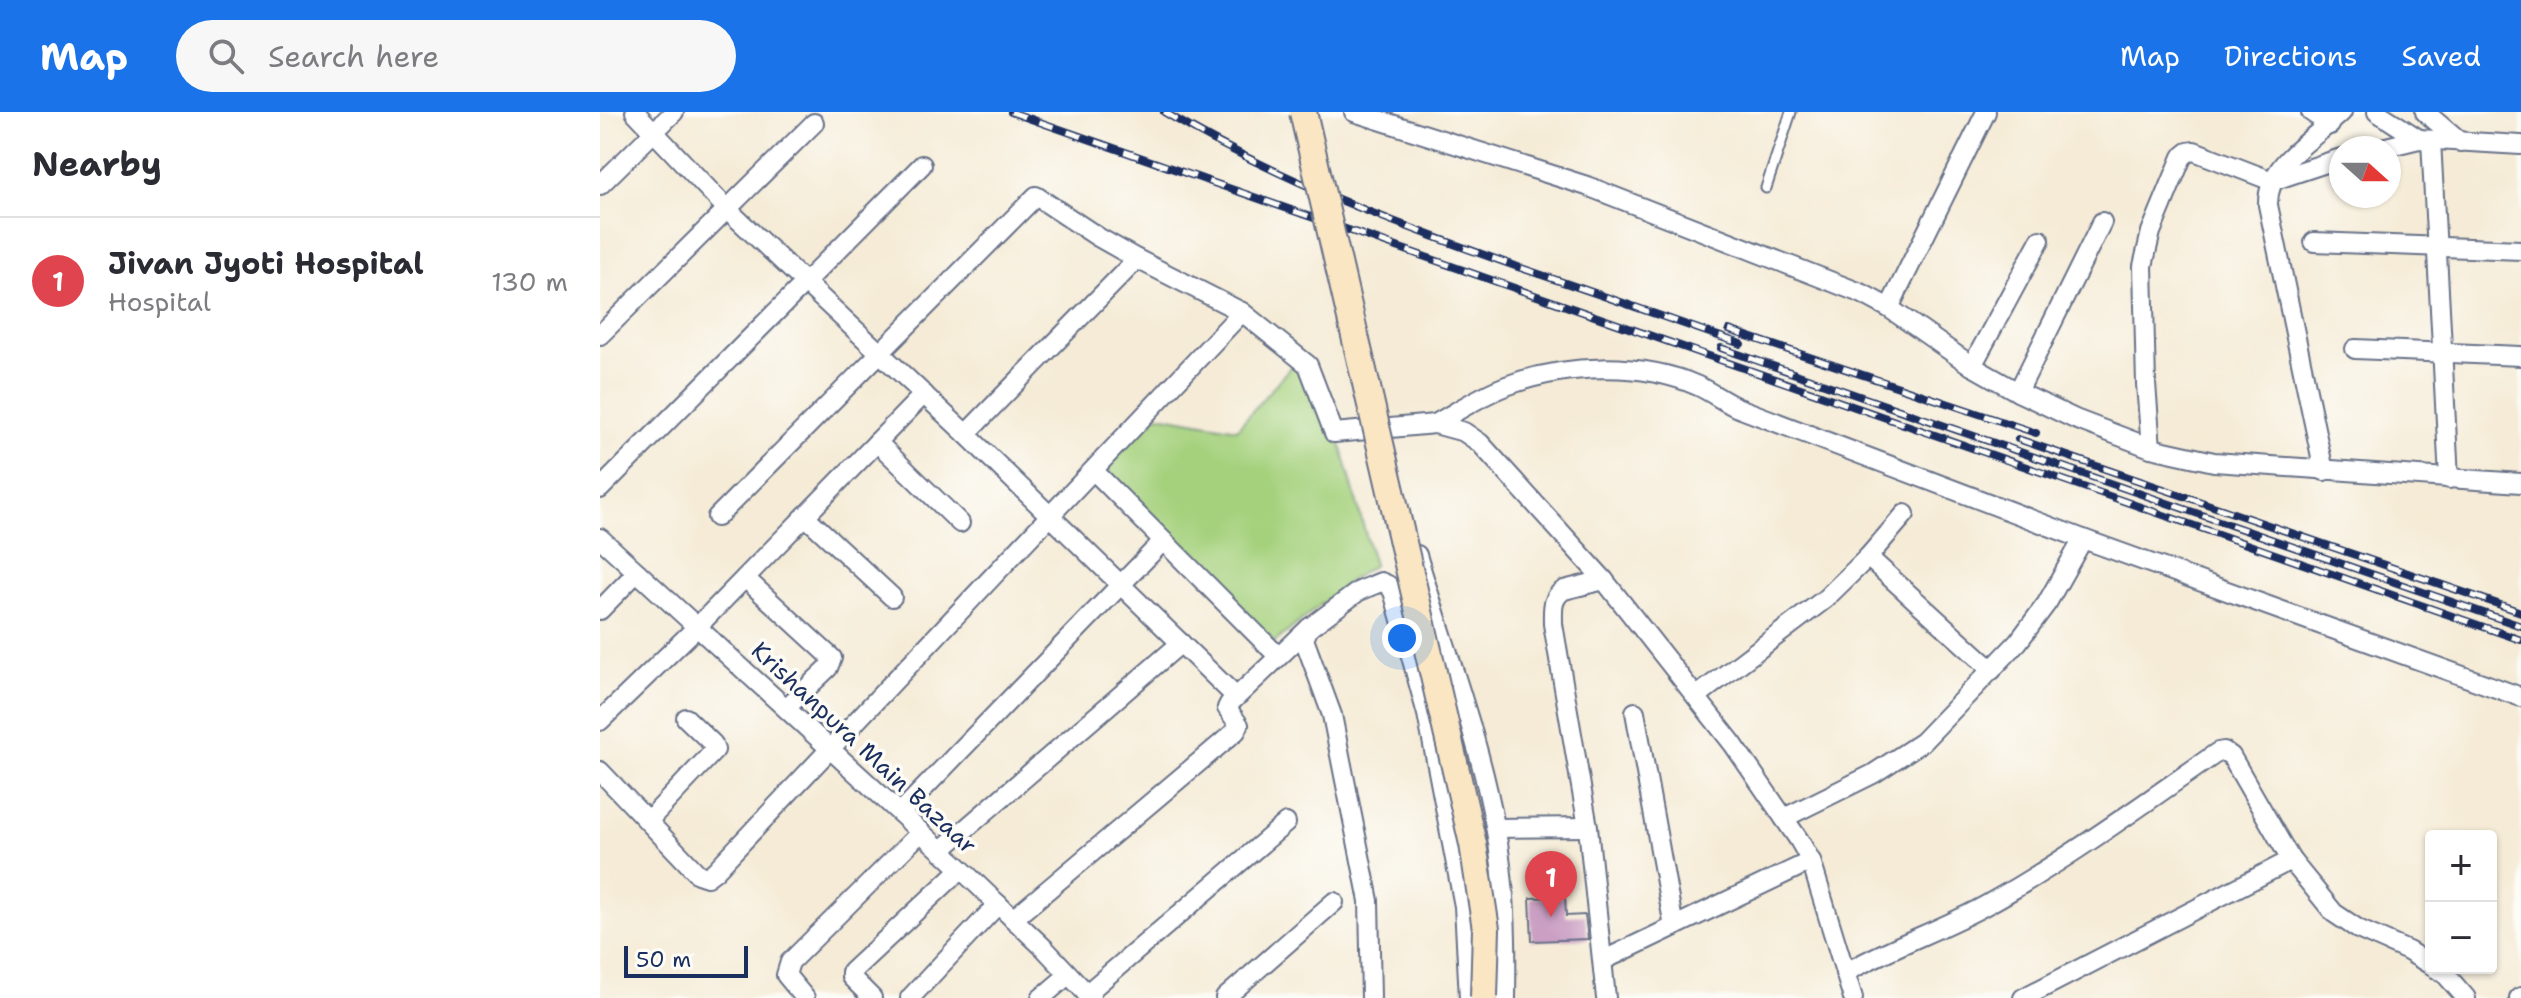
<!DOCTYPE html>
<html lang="en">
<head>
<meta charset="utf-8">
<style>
	body { margin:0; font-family:"Shantell Sans",sans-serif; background:#f7f7f7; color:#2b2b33 }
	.controls { position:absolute; right:24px; bottom:24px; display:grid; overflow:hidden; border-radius:8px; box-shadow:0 2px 6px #0004 }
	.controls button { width:72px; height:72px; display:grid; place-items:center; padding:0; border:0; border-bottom:2px solid #e1e1e2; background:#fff; color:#2b2b33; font:40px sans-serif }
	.compass { position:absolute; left:1729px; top:24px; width:72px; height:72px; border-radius:50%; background:#fff; box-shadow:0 2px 6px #0004; rotate:111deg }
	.scale { position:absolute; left:24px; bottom:20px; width:124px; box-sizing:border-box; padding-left:8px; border:4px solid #1b2f5e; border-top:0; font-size:22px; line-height:28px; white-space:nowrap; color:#1b2f5e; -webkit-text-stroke:6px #fdfcf7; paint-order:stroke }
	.you { position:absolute; left:802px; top:526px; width:28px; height:28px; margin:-20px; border:6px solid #fff; border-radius:50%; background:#1a73e8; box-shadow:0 0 0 12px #1a73e833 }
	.badge { display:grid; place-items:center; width:52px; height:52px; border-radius:50%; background:#1a73e8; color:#fff; font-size:26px; font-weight:700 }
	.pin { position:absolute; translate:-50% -66px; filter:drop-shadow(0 2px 4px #0008) }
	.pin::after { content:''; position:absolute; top:42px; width:28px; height:24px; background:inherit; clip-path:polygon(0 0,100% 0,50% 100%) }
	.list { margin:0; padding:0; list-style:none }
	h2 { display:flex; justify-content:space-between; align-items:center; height:104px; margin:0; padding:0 32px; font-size:34px }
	h2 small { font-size:26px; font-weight:400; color:#7c7c81 }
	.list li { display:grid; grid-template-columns:52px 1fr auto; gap:24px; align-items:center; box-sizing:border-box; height:128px; padding:0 32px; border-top:2px solid #e1e1e2 }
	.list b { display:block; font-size:30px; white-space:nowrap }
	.list p { margin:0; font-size:26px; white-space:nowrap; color:#7c7c81 }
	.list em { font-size:26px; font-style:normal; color:#7c7c81 }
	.icon { flex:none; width:44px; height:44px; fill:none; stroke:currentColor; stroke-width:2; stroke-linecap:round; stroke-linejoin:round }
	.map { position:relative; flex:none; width:1921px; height:886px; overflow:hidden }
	header { display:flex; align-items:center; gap:48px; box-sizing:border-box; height:112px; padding:0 40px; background:#1a73e8; color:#fff }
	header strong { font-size:38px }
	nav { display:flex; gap:44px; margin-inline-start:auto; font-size:28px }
	.search { width:560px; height:72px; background:#f7f7f7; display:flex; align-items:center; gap:20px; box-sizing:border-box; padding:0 28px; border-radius:44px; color:#7c7c81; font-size:30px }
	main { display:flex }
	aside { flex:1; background:#fff }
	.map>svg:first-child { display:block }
	.green { fill:#a5d17d; stroke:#60806e; stroke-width:2 }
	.building { fill:#cb9fc4 }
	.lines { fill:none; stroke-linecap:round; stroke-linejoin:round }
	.service-casing { stroke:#677188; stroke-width:13 }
	.minor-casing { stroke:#677188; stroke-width:22 }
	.service { stroke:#fff; stroke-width:9 }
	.minor { stroke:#fff; stroke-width:18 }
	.rail-casing { stroke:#1b2f5e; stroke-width:8 }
	.rail { stroke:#fdfcf7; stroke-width:5; stroke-dasharray:15; stroke-linecap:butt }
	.secondary-bridge-casing { stroke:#677188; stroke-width:30; stroke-linecap:butt }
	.secondary-bridge { stroke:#fbe6c4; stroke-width:26 }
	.labels { text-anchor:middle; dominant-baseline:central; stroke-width:7; stroke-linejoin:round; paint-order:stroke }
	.street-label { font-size:24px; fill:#1b2f5e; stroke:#fdfcf7 }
</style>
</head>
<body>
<header>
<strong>Map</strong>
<div class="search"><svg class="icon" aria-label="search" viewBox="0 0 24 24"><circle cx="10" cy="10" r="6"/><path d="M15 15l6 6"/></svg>Search here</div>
<nav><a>Map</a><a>Directions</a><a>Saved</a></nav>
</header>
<main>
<aside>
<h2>Nearby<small></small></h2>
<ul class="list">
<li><span class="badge" style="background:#e0444e">1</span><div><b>Jivan Jyoti Hospital</b><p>Hospital</p></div><em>130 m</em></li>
</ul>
</aside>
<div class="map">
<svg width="1921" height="886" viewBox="0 0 1921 886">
	<rect width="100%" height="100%" fill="#fdfcf7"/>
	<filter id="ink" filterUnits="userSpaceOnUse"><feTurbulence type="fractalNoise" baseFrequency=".0125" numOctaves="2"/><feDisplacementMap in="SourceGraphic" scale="16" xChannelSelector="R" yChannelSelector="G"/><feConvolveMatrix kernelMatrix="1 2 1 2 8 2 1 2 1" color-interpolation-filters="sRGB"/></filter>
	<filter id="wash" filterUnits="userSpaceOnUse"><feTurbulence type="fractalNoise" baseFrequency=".006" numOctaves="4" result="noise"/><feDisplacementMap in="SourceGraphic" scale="32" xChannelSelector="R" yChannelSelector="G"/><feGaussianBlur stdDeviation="1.8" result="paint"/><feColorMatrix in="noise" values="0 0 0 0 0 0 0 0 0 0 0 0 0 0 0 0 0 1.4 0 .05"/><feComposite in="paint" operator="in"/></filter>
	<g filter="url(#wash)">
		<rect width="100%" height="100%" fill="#f5ebd6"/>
		<path class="green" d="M697,247L722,264L774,453L752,467L674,531L504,355L554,302L637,317Z"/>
		<g id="blocks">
			<path class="building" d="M965,785L966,804L985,803L988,827L932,829L930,786Z"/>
		</g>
	</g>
	<g filter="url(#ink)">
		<use href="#blocks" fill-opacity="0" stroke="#677188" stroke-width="2"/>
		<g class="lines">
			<defs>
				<path id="service" d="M1166,76L1191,0"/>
				<g id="minor">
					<path d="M35,0L128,98L366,322L635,584"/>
					<path d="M754,0L987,74L1263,182L1289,196L1372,254L1418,280L1475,307L1551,336L1614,350L1921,371"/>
					<path d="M1711,0L1730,13"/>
					<path d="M1777,0L1819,27"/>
					<path d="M1825,0L1860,30"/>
					<path d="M1831,28L1849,367"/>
					<path d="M1782,36L1819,27L1921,33"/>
					<path d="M0,73L74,0"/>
					<path d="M1714,130L1921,138"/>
					<path d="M1289,196L1386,0"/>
					<path d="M0,223L214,11"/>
					<path d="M1755,237L1921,244"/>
					<path d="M1372,254L1440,128"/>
					<path d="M1418,280L1502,110"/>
					<path d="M835,312C858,299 881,283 906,274C964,252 1041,249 1098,274C1111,280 1123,289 1136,295L1483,427L1921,585"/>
					<path d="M366,322L537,147"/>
					<path d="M277,330L360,411"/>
					<path d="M1551,336L1546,272L1543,154L1551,120L1582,45L1588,40L1594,39L1672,69L1741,46"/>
					<path d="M494,359L678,544"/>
					<path d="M1724,359L1668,93C1667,50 1715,27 1742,0"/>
					<path d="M0,377L322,53"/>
					<path d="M205,404L292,485"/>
					<path d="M117,405L436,84L498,125L537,147L642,200L708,253L734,321L835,312L864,320L880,331L1004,468L1133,632L1199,728L1211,749L1253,886"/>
					<path d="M0,426L361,757L445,837L491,886"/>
					<path d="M817,443C844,534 878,621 895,714C906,771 907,829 906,886"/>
					<path d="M1268,445L1392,558"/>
					<path d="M145,466L232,546L228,556L186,596"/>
					<path d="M1004,468L964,478C951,486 953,498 953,512L988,715L1006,886"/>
					<path d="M0,498L37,460"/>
					<path d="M709,516L704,527L732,603L769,789L771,886"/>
					<path d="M1097,584L1225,487L1268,445L1305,402"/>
					<path d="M1035,600L1074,815"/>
					<path d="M0,609L97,515L324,282"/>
					<path d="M0,659L98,762L107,765L115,759L642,200"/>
					<path d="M300,701L563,429"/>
					<path d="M1184,706L1273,662L1322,630L1418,530L1447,491L1483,427"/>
					<path d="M48,709L115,638L113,632L86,606"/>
					<path d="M896,716L988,715"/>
					<path d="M341,738L581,531"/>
					<path d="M413,807L636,619L639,613L627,596L629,592L709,516L759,479L781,470L788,473L793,479L827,602L864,794L869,886"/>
					<path d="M1004,848L1211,749"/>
					<path d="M1835,856L1846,863L1866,886"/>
					<path d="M1245,861C1291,834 1342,818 1388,792C1468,747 1543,692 1618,640L1624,639L1631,644L1691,748L1734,801L1758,817L1808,839L1831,853"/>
					<path d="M486,882L686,711"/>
					<path d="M205,886L186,863L190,850L321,720"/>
					<path d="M272,886L251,865V860L361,757"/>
					<path d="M310,886L398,792"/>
					<path d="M441,886L468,863"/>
					<path d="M625,886L734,790"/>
					<path d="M1423,886L1691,748"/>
					<path d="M1919,886L1921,885"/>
				</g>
			</defs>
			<use href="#service" class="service-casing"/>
			<use href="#minor" class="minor-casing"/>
			<use href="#service" class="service"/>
			<use href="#minor" class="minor"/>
			<defs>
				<g id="rail">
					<path d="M411,0L1921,528"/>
					<path d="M564,0C675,67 796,112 918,155C993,180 1067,206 1141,232"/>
					<path d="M1129,218L1436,321"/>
					<path d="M1121,236L1921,514"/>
					<path d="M1418,327L1921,500"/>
				</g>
			</defs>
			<use href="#rail" class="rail-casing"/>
			<use href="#rail" class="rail"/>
			<defs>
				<path id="secondary-bridge" d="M703,0L873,732L886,817L884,885"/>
			</defs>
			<use href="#secondary-bridge" class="secondary-bridge-casing"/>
			<use href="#secondary-bridge" class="secondary-bridge"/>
		</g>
	</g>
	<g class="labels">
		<g class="street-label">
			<text transform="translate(264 636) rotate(43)">Krishanpura Main Bazaar</text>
		</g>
	</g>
</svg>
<div class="controls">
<button>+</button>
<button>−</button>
</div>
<svg class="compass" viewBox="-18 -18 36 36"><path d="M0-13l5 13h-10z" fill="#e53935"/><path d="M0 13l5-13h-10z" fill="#7c7c81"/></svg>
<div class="scale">50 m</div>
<div class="you"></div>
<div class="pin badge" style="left:951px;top:805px;background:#e0444e">1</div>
</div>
</main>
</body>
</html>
